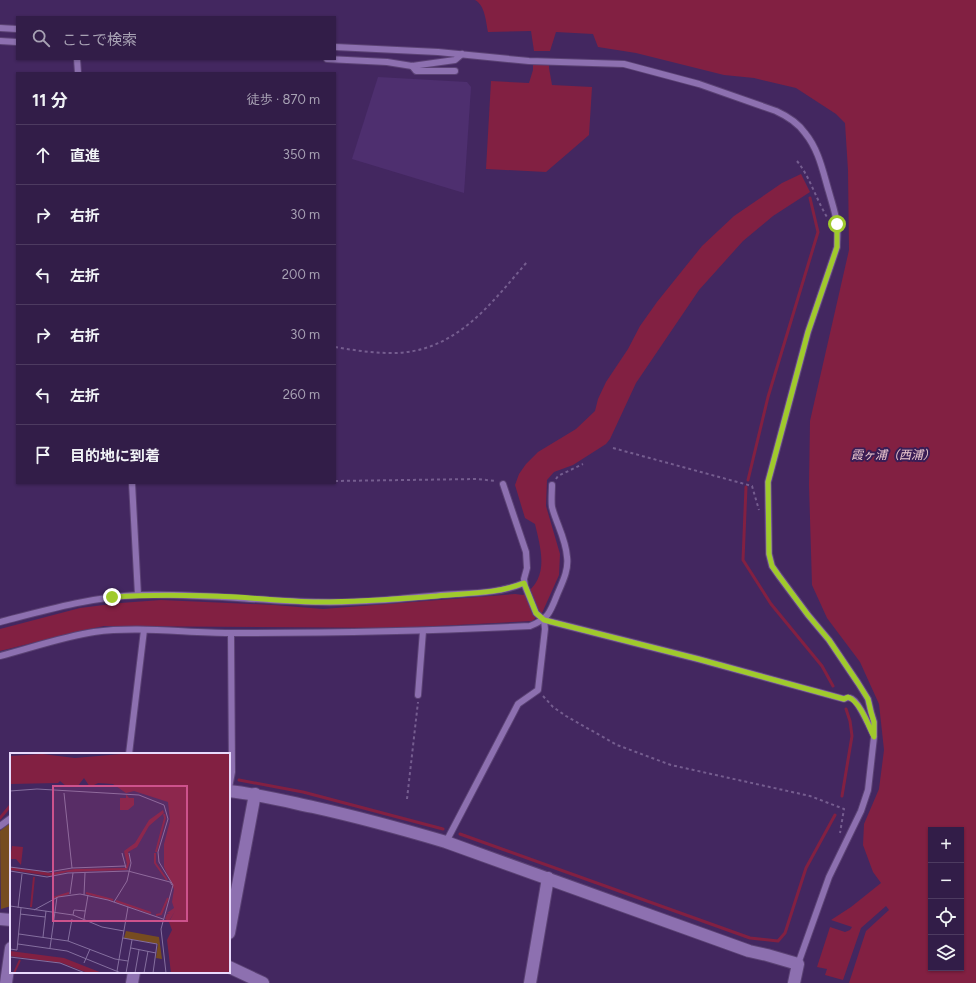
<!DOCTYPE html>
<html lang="ja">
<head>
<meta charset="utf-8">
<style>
	body { margin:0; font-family:Figtree,"Noto Sans JP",sans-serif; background:#3a264f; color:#f1f3f6 }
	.controls { position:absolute; right:12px; bottom:12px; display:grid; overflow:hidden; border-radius:0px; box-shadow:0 1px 3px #0004 }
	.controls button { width:36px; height:36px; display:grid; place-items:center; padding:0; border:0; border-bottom:1px solid #4d3b60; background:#321d48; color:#f1f3f6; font:20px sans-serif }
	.stop { position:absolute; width:12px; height:12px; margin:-9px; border:3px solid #a0ca2c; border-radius:50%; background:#fff }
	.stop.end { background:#a0ca2c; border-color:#fff; box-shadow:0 1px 4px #0008 }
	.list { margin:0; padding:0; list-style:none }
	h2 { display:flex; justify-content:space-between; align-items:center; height:52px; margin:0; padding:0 16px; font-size:17px }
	h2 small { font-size:13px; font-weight:400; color:#a8a2b4 }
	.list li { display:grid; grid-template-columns:26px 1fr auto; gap:12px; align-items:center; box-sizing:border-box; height:60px; padding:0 16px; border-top:1px solid #4d3b60 }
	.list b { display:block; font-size:15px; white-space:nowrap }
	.list em { font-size:13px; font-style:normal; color:#a8a2b4 }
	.icon { flex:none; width:22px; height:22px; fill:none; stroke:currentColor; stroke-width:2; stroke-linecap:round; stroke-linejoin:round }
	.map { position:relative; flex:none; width:976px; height:983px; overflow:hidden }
	.search { position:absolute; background:#321d48; box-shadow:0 1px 3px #0004; left:16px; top:16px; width:320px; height:44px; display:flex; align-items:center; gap:10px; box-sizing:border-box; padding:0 14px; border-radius:0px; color:#a8a2b4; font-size:15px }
	.panel { position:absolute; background:#321d48; box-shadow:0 1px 3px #0004; left:16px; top:72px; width:320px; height:412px; border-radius:0px }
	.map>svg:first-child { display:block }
	.built { fill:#4e2f6f }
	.green { fill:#764c20 }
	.water { fill:#822042; fill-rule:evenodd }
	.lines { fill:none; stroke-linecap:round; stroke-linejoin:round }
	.stream { stroke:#822042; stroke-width:3 }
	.service-casing { stroke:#5b4274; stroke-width:8 }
	.minor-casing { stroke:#5b4274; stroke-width:14 }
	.tertiary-casing { stroke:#5b4274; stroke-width:14 }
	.path { stroke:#755d8f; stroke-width:2; stroke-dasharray:3 3; stroke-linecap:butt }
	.service { stroke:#8d70b0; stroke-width:6 }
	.minor { stroke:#8d70b0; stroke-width:12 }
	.tertiary { stroke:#8d70b0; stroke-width:12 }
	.route { stroke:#a0ca2c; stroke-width:5 }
	.labels { text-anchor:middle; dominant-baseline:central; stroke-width:4; stroke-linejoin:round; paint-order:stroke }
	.water-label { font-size:12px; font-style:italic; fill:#ebc8cf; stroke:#391d55 }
	.inset-river { fill:none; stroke:#822042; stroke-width:2 }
	.inset-road { fill:none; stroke:#856f9f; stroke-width:1 }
	.view { fill:#cd528c; fill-opacity:0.15; stroke:#cd528c; stroke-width:2 }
	.inset-edge { fill:none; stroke:#e8dafd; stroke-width:2 }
</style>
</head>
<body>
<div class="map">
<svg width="976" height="983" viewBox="0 0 976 983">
	<rect width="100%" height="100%" fill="#432760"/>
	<path class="built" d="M378,77L467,82L471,87L464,193L352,159Z"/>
	<path class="green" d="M11,821V906L1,909L0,831Z"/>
	<g class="water">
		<path d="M475,0H976V983H849L866,931L889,910L886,906L861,928L843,980L825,975L827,969L817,967L830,927L845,932L850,930L852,927L831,920L851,907L881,883L873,872L863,845L864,824L879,789L884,750L879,704L860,662L827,618L812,585L809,485L810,421L849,250L848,170L845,123L836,114L796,88L754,78L724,75L636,53L598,47L593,34L556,32L550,51H534L531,31L488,32C486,22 485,5 475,0ZM931,830H961V968H931Z"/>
		<path d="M533,58H549V68L552,85L592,87L589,135L546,172L486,169L491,81L529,83L533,70Z"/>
		<path d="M801,174L810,192L773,216L743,241L699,290L636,383L610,439L606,444L573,465L554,472L547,480L546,506L560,554L559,575L542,613L532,621L397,628L104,626L80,631L0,651V629L80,608L120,603L161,600L274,605L323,609L515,594L523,595C550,578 541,550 535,524L525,518L515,485L519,474L526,464L538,452L576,429L595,411L598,399L606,382L628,349L640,326L657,302L702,246L734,216L782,183Z"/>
	</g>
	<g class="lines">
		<g class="stream">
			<path d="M748,480L768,397L818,232L810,198"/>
			<path d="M746,487L743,560L771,604L808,649L822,666L833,686"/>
			<path d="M239,780L303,792L443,829"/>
			<path d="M842,796L852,736L850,721L846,709"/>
			<path d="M0,818L11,805"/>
			<path d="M460,834L750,938L778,941L785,933L806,868L835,815"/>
		</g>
		<defs>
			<g id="service">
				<path d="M0,28L17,29"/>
				<path d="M0,41L17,42"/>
				<path d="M335,47L438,52L529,61L624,64L699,84L776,111C787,116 798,123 805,133C819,150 823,172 829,192C832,203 836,214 837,225C838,232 837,239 837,247L808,332L768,482L769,554L772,566L779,576L808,615L829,640L858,683L868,699L871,712L874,722V737L868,790L861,811L829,877L798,964"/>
				<path d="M77,59L78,73"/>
				<path d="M327,59L387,62L412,66L455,60L462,54"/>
				<path d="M412,66L416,71H455"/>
				<path d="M132,483L138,595"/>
				<path d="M503,484L526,552L527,568L524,579L525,586L536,613L544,620L698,659L844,699C846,698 848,697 850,698C858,699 870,728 874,736"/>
				<path d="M0,622C46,610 91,597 139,595C199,593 258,601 317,602C358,603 400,599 441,595C468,593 498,594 524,583"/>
				<path d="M0,656C31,648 62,637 94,632C139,626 185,633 230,633C330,633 430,631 530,626C548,619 550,613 557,595C562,583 569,570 567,557C566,539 556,523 552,507C551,500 552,492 552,485"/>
				<path d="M418,695L423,631"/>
				<path d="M129,754L144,630"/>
				<path d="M229,788L232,772L231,633"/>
				<path d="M0,826L11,818"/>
				<path d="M446,842L518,704L538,690L545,629L544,620"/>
			</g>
			<g id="minor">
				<path d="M229,791C257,794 285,801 313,807C358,817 402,829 446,842L749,951L767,955L798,964L794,983"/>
				<path d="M229,933L255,794"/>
				<path d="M132,983L134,972"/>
			</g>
			<g id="tertiary">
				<path d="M0,919L11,920"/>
				<path d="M229,967L263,983"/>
				<path d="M6,983L11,948"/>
				<path d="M530,983L548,878"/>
			</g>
		</defs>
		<use href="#service" class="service-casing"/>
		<use href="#minor" class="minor-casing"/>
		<use href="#tertiary" class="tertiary-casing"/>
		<g class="path">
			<path d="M797,161C810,177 816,199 827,217"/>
			<path d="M335,347C353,350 371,353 390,353C454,354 489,306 527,262"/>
			<path d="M613,448L752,486L759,510"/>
			<path d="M556,479L558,476L583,464"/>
			<path d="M335,481L477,479L496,481"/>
			<path d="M139,483H165"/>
			<path d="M543,696L553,707L566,716L617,745L671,765L810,796L844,809L840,833"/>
			<path d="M407,799L418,702"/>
		</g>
		<use href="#service" class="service"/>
		<use href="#minor" class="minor"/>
		<use href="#tertiary" class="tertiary"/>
	</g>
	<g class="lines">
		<path class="route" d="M112,597C154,594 196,595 237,597C264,599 292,602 319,602C358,602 398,599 437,596C466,593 497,594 524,583L536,613L544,620L698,659L844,699L848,697C860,701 869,727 874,737V722L871,712L868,699L858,683L829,640L808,615L779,576L772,566L769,554L768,482L808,332L837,247V224"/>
	</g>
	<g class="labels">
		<g class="water-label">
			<text x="893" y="455">霞ヶ浦（西浦）</text>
		</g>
	</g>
	<g transform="translate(10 753)">
		<rect width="220" height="220" fill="#432760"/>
		<path d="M116,178L149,184L152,206L146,205L148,191L114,185Z" fill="#764c20"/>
		<path d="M123,0H220V220H161L157,187L162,177L159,169L165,158L159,168L155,166L157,161H160L157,160L164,155L162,149L164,136L154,114V91L160,68L158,49L124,38L116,40L103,31L88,30L80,34L74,25L67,34L56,33L50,28L48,30L0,31V3L32,1L65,5ZM116,41L119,45H124V52L118,57H110V45H116ZM153,57L154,60L139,73L127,94L118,99L120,109L117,117L57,119L40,123L0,117V114L41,120L65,116L115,115L117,111L114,98L125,90L139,67ZM2,93L13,94L11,112L6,106H0ZM0,198L54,205L92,220H78L52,210L0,203Z" fill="#822042"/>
		<path class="inset-river" d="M146,99L155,65L154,61M145,100V110L157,127M76,140L103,147M43,145L59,140M106,148L141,160M21,154L24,124M146,162L151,161L158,145M4,220L10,207"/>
		<path class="inset-road" d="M0,38L27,36L129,42L154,52L158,66L148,99L149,109L163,132L151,176L156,220M54,40L62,115M112,100L116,115M0,114L38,119L62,115L115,113M0,118L37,124L58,120L118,118L160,129L162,132M60,141L63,120M74,142L75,120M104,149L117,128L121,110L119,100M0,153L63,162L92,174L114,178M8,155L12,121M24,157L48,144L70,141L98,147L153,166M10,161L35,164M63,162L64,157L75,158M74,166L78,142M9,181L58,188L105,206L118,208M33,184L36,158M113,185L147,191L143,220M58,188L62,166M8,191L57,198L111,220M40,195L47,144M121,195L146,200M0,196L7,197L11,155M0,204L50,210L75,220M74,210L80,196M107,218L118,154M116,220L122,187M125,220L129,197M134,220L138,198"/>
		<path class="view" d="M43,33H177V168H43Z"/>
		<rect width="220" height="220" class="inset-edge"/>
	</g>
</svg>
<div class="controls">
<button>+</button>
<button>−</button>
<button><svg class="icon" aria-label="locate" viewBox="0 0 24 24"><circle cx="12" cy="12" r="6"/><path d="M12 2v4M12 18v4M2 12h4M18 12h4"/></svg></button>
<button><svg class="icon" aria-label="layers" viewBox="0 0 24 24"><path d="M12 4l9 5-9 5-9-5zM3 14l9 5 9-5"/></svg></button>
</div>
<div class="stop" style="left:837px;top:224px"></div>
<div class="stop end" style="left:112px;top:597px"></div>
<div class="search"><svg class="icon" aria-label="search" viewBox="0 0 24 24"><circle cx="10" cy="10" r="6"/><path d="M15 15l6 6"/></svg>ここで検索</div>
<section class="panel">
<h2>11 分<small>徒歩 · 870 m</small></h2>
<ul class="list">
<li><svg class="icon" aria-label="ahead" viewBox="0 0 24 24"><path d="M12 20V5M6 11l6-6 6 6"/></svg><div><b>直進</b></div><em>350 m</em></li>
<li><svg class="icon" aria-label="right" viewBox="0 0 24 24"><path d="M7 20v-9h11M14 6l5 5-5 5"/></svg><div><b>右折</b></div><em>30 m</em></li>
<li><svg class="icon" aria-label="left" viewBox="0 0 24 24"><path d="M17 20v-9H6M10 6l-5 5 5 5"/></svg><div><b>左折</b></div><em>200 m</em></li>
<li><svg class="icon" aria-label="right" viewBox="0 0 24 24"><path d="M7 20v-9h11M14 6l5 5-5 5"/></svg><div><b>右折</b></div><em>30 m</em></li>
<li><svg class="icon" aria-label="left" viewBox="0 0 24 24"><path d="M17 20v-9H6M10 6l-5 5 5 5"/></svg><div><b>左折</b></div><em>260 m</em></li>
<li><svg class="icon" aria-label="arrive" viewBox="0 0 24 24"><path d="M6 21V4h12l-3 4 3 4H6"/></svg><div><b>目的地に到着</b></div></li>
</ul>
</section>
</div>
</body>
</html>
